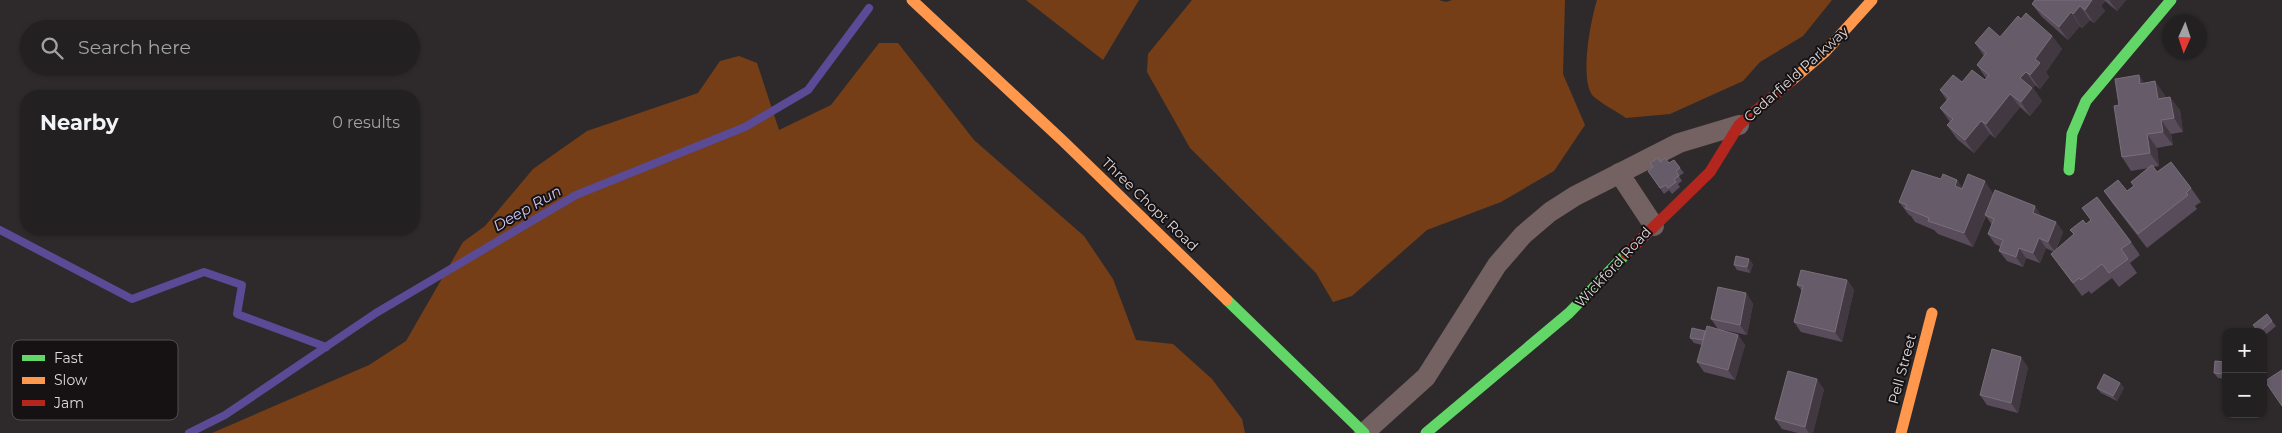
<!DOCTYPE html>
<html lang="en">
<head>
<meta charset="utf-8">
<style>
	body { margin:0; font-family:Montserrat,sans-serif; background:#2e2d2e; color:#f1f3f6 }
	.controls { position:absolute; right:15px; bottom:15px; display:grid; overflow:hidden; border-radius:10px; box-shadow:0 1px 4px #0004 }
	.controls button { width:45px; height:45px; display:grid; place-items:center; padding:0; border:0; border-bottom:1px solid #3f3e3f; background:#222021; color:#f1f3f6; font:25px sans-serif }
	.compass { position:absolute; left:2162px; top:15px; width:45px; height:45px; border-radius:50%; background:#222021; box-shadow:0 1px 4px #0004; rotate:183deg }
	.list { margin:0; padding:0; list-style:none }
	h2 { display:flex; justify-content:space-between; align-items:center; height:65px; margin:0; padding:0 20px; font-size:21px }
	h2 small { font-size:16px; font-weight:400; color:#a2a3a5 }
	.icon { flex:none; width:28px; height:28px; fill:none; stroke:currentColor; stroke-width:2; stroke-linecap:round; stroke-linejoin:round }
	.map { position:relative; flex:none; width:2282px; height:433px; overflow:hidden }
	.search { position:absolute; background:#222021; box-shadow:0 1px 4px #0004; left:20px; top:20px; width:400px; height:55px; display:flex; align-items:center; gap:12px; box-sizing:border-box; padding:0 18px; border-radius:28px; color:#a2a3a5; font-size:19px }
	.panel { position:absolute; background:#222021; box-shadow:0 1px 4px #0004; left:20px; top:90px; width:400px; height:145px; border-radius:20px }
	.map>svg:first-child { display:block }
	.forest { fill:#753e17 }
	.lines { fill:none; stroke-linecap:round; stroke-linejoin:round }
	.stream { stroke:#5b4a95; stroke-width:8 }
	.street { stroke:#746162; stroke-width:20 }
	.fast { stroke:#63d668; stroke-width:11 }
	.slow { stroke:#ff974d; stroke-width:11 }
	.jam { stroke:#b3261e; stroke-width:11 }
	.wall { fill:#584c5a }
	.shaded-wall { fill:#413842 }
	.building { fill:#665b68; stroke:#796f7a }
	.labels { text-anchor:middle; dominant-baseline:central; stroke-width:4; stroke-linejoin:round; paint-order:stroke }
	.street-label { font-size:14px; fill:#ded9db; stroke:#161214 }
	.water-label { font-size:15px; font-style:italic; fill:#cbc5f2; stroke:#161214 }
	.key { fill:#161214; stroke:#524e50; stroke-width:1 }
	.key-label { font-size:14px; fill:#ded9db }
</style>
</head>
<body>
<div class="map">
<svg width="2282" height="433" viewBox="0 0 2282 433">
	<rect width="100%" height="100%" fill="#2e2a2c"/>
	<g class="forest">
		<path d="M1026,0H1139L1103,60Z"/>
		<path d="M1192,0H1439L1446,2L1452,0H1565L1563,74L1585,125L1554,171L1501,202L1427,230L1352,296L1333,302L1316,273L1190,148L1147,72L1148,54Z"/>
		<path d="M1597,0H1832L1803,36L1760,62L1743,81L1670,114L1626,118C1616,111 1602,104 1593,96C1579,80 1591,19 1597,0Z"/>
		<path d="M879,43H898L974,140L1084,236L1113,279L1136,340L1173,344L1212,379L1242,419L1245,433H212L369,365L406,341L463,242L485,226L533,169L587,131L698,93L720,61L739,56L757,63L779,130L831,105Z"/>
	</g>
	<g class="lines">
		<g class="stream">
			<path d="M0,230L132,299L204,272L242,285L237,314L326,347"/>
			<path d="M189,433L225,415L376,313L576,195L745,127L808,90L869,8"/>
		</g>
		<g class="street">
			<path d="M1619,173L1654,226"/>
			<path d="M1364,433L1426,377L1497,265L1523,235L1550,212L1575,196L1679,143L1739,125"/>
		</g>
		<g class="fast">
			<path d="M2069,170L2072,134L2086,101L2171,0"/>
			<path d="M1227,300L1364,433"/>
			<path d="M1426,433L1569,313L1626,254"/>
		</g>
		<g class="slow">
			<path d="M912,0L1063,141L1227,300"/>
			<path d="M1791,81L1825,52L1872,0"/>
			<path d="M1901,433L1932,313"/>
		</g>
		<path class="jam" d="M1626,254L1710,172L1739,125L1791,81"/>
	</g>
	<g class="wall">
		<path d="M2035,0H2126L2117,11L2105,1L2101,6L2105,11L2094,23L2090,20L2082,28L2080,26L2068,40L2042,17L2032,4Z"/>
		<path d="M2021,19L2052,36L2062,49L2046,72L2049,77L2040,89L2035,85L2033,88L2042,101L2030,116L2020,107L1995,138L1990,134L1974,153L1957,139L1947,125L1950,122L1940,108L1947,101L1940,90L1962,82L1985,80L1986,78L1977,65L1984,56L1975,43L2000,37Z"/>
		<path d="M2139,75L2144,83L2165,95V97L2180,110L2183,132L2171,134L2173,145L2157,148L2159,166L2153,167L2157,172L2191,188L2201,202L2195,206L2197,209L2147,248L2113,204L2104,191H2127L2133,186L2149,168L2131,171L2122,157L2119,105Z"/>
		<path d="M1674,160L1684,173L1679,176L1682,181L1678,184L1680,187L1672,194L1669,190L1664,194L1648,171L1660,162L1669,163Z"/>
		<path d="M1941,179L1957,180L1962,188L1993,194L2056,222L2063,232L2056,250L2091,220L2082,208L2131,242L2140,255L2130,263L2137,273L2119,287L2112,278L2091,294L2089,291L2082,296L2051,254L2054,252L2046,248L2040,263L2026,258L2023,267L2007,261L1999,251L2001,247L1995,244L1988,234L1992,225L1986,216L1973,247L1938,234L1934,230L1915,222L1911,216L1909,215L1899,202Z"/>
		<path d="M1753,264L1750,273L1737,270L1734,265Z"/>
		<path d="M1847,280L1854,290L1842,342L1801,332L1794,322L1802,291L1797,285Z"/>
		<path d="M1746,293L1753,304L1747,335L1718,329L1711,319Z"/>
		<path d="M2272,321L2276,326L2263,337V332H2258L2253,325Z"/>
		<path d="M1705,331L1738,335L1745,345L1735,380L1704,372L1697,362L1702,345L1694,343L1690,338Z"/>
		<path d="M2226,363V379L2218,378L2214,373Z"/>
		<path d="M2028,367L2018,413L1987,405L1980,395Z"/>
		<path d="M2120,383L2124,388L2117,401L2101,393L2097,388Z"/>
		<path d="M1824,389L1813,433H1798L1782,429L1775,419Z"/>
	</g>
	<g class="shaded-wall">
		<path d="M2092,0H2104L2105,1L2101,6L2105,11L2094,23L2085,10Z"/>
		<path d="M2109,0H2126L2117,11Z"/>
		<path d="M2080,6L2090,20L2082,28L2073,14Z"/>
		<path d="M2071,12L2080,26L2068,40L2059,27Z"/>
		<path d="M2052,36L2062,49L2046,72L2049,77L2040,89L2030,75L2035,59Z"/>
		<path d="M2026,72L2035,85L2033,88L2042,101L2030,116L2021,102L2020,78Z"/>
		<path d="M2139,75L2148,89L2140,84Z"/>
		<path d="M2155,81L2165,95L2167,112L2158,99Z"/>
		<path d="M2010,94L2020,107L1995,138L1986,124Z"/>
		<path d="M2170,97L2180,110L2183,132L2174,118Z"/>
		<path d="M2161,120L2171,134L2173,145L2163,132Z"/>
		<path d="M1981,121L1990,134L1974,153L1965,140Z"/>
		<path d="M2147,134L2157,148L2159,166L2150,153Z"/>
		<path d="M1957,180L1967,194L1955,186Z"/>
		<path d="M1985,181L1994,195L1973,247L1964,233Z"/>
		<path d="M2035,206L2042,217L2033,213Z"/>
		<path d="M2056,222L2063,232L2055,252L2048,242Z"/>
		<path d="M2039,238L2046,248L2040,263L2033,253Z"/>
		<path d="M2019,248L2026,258L2023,267L2016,257Z"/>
		<path d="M1749,259L1753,264L1750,273L1747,267Z"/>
		<path d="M1847,280L1854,290L1842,342L1835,332Z"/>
		<path d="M1746,293L1753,304L1747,335L1740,325Z"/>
		<path d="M1738,335L1745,345L1735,380L1728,370Z"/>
		<path d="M2021,357L2028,367L2018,413L2011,403Z"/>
		<path d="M1817,379L1824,389L1813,433H1809L1805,427Z"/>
		<path d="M2120,383L2124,388L2117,401L2113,396Z"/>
	</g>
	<g class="building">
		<path d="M2035,0H2092L2085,10L2080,6L2073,14L2071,12L2059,27L2032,4Z"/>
		<path d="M2026,13L2052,36L2035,59L2040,63L2030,75L2026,72L2020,78L2032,88L2021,102L2010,94L1986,124L1981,121L1965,140L1947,125L1953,119L1940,108L1949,98L1940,90L1953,75L1962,82L1972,70L1985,80L1989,75L1977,65L1986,53L1975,43L1989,27L2000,37L2018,16L2021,19Z"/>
		<path d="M2139,75L2140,84L2155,81L2158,99L2170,97L2174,118L2161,120L2163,132L2147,134L2150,153L2122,157L2114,106L2119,105L2115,79Z"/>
		<path d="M1658,158L1660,162L1665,158L1669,163L1674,160L1680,168L1676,171L1679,176L1674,179L1676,182L1668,188L1666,185L1660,188L1648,171L1653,167L1650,163Z"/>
		<path d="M2171,162L2191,188L2186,193L2188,195L2138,234L2104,191L2118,180L2127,191L2134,186L2131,182L2152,165L2157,172Z"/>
		<path d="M1912,170L1941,179L1943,174L1957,180L1955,186L1962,189L1968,174L1985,181L1964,233L1928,221L1929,218L1905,208L1907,205L1899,202Z"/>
		<path d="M1995,190L2035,206L2033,213L2056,222L2048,242L2039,238L2033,253L2019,248L2016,257L1999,251L2003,240L1988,234L1994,219L1985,215Z"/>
		<path d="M2097,197L2131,242L2121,249L2128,259L2109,273L2102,264L2081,280L2079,278L2073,283L2051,254L2074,234L2070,230L2083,220L2086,224L2091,220L2082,208Z"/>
		<path d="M1736,256L1749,259L1747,267L1734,265Z"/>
		<path d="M1801,270L1847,280L1835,332L1794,322L1803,286L1797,285Z"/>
		<path d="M1718,287L1746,293L1740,325L1711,319Z"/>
		<path d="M2267,314L2272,321L2259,332L2253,325Z"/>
		<path d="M1707,326L1738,335L1728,370L1697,362Z"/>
		<path d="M1692,328L1705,331L1703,340L1690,338Z"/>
		<path d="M1992,349L2021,357L2011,403L1980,395Z"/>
		<path d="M2215,361L2226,362L2225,374L2214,373Z"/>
		<path d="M2282,370V406L2265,381Z"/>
		<path d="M1788,371L1817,379L1805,427L1775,419Z"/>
		<path d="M2104,374L2120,383L2113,396L2097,388Z"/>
	</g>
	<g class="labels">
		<g class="street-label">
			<text transform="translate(1796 74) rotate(-42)">Cedarfield Parkway</text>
			<text transform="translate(1150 204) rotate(44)">Three Chopt Road</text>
			<text transform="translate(1613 267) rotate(-47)">Wickford Road</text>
			<text transform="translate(1902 369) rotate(-75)">Pell Street</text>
		</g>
		<g class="water-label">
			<text transform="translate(527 208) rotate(-30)">Deep Run</text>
		</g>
	</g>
	<rect x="12" y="340" width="166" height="80" rx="8" class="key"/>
	<rect x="22" y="355" width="23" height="6" fill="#63d668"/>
	<rect x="22" y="377" width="23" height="7" fill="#ff974d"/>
	<rect x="22" y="400" width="23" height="6" fill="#b3261e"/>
	<g class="key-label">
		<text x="54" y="363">Fast</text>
		<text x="54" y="385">Slow</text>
		<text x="54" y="408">Jam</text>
	</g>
</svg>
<div class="controls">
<button>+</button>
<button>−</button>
</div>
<svg class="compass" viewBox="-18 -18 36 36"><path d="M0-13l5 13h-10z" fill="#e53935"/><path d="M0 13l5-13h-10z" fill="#a2a3a5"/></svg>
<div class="search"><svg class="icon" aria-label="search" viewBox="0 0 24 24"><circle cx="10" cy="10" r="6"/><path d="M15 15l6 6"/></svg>Search here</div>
<section class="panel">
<h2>Nearby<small>0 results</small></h2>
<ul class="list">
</ul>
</section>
</div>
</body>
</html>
